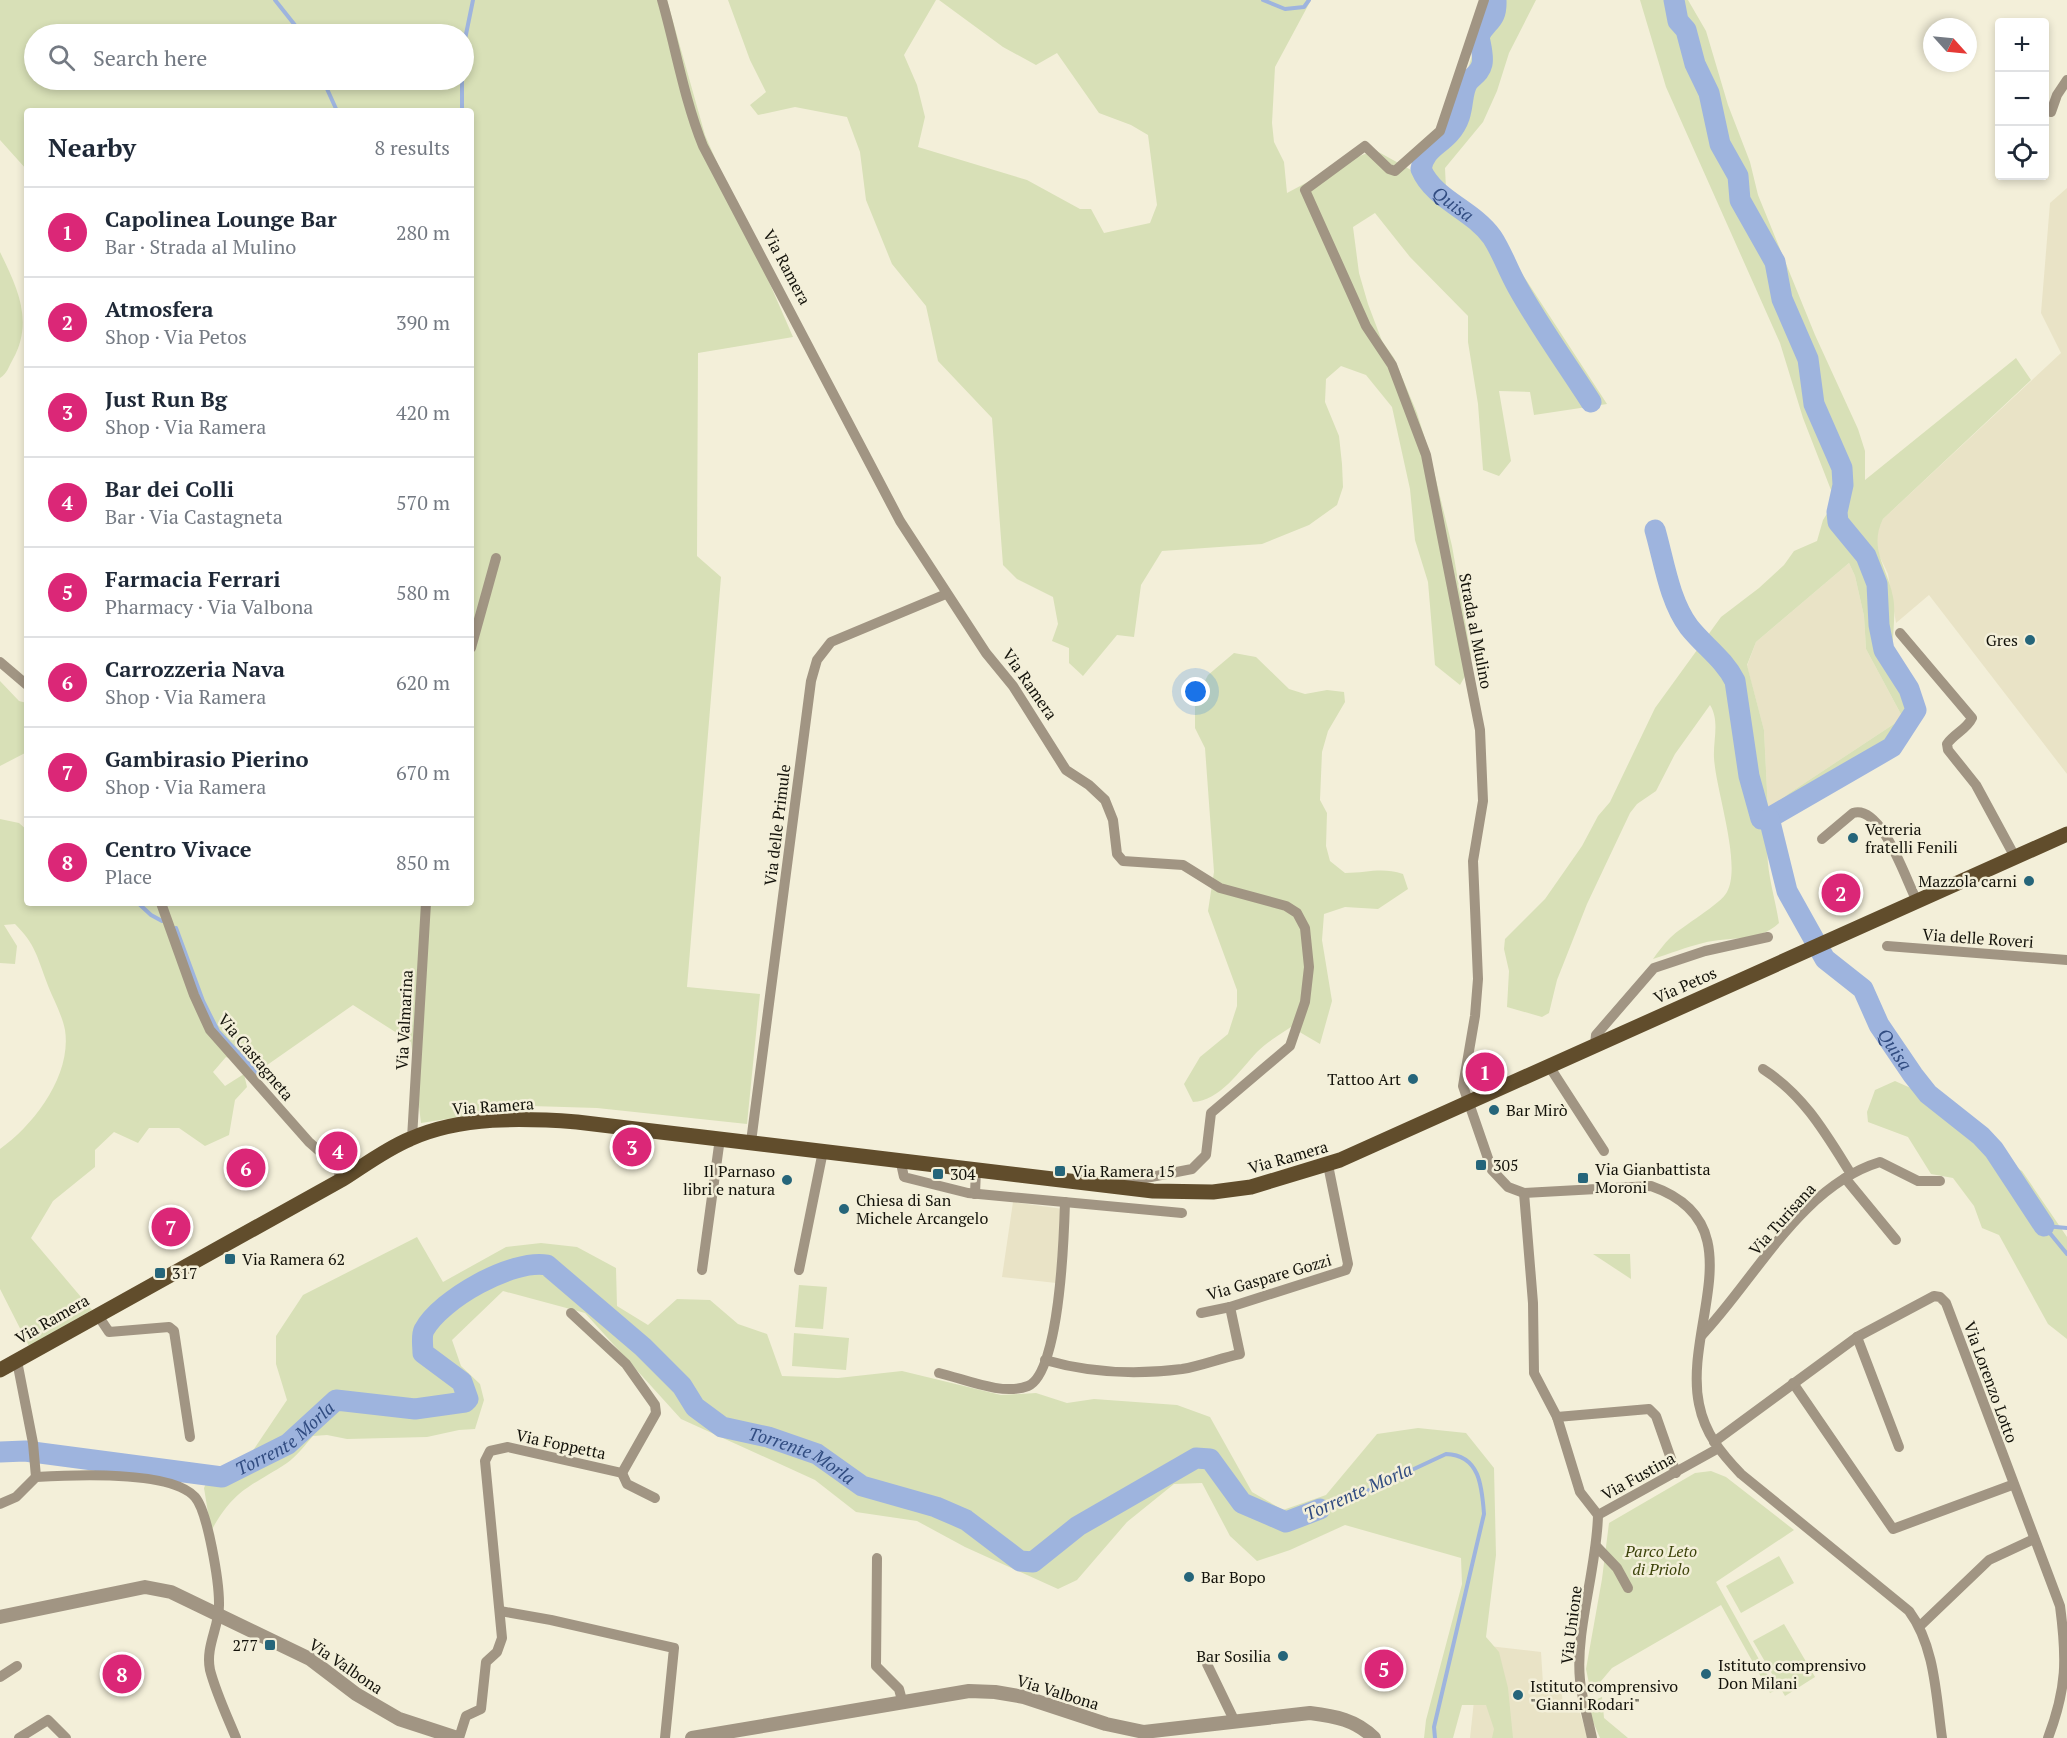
<!DOCTYPE html>
<html lang="en">
<head>
<meta charset="utf-8">
<style>
	body { margin:0; font-family:"PT Serif",serif; background:#f6f6f7; color:#1f2937 }
	.controls { position:absolute; right:18px; top:18px; display:grid; overflow:hidden; border-radius:6px; box-shadow:0 3px 9px #0003 }
	.controls button { width:54px; height:54px; display:grid; place-items:center; padding:0; border:0; border-bottom:2px solid #e0e1e3; background:#fff; color:#1f2937; font:30px sans-serif }
	.compass { position:absolute; left:1923px; top:18px; width:54px; height:54px; border-radius:50%; background:#fff; box-shadow:0 3px 9px #0003; rotate:117deg }
	.you { position:absolute; left:1196px; top:692px; width:21px; height:21px; margin:-15px; border:4px solid #fff; border-radius:50%; background:#1a73e8; box-shadow:0 0 0 9px #1a73e833 }
	.badge { display:grid; place-items:center; width:39px; height:39px; border-radius:50%; background:#db2777; color:#fff; font-size:20px; font-weight:700 }
	.pin { position:absolute; translate:-50% -50%; border:3px solid #fff; box-shadow:0 2px 6px #0006 }
	.list { margin:0; padding:0; list-style:none }
	h2 { display:flex; justify-content:space-between; align-items:center; height:78px; margin:0; padding:0 24px; font-size:26px }
	h2 small { font-size:20px; font-weight:400; color:#747a83 }
	.list li { display:grid; grid-template-columns:39px 1fr auto; gap:18px; align-items:center; box-sizing:border-box; height:90px; padding:0 24px; border-top:2px solid #e0e1e3 }
	.list b { display:block; font-size:22px; white-space:nowrap }
	.list p { margin:0; font-size:20px; white-space:nowrap; color:#747a83 }
	.list em { font-size:20px; font-style:normal; color:#747a83 }
	.icon { flex:none; width:33px; height:33px; fill:none; stroke:currentColor; stroke-width:2; stroke-linecap:round; stroke-linejoin:round }
	.map { position:relative; flex:none; width:2067px; height:1738px; overflow:hidden }
	.search { position:absolute; background:#fff; box-shadow:0 3px 9px #0003; left:24px; top:24px; width:450px; height:66px; display:flex; align-items:center; gap:15px; box-sizing:border-box; padding:0 21px; border-radius:33px; color:#747a83; font-size:22px }
	.panel { position:absolute; background:#fff; box-shadow:0 3px 9px #0003; left:24px; top:108px; width:450px; height:798px; border-radius:6px }
	.map>svg:first-child { display:block }
	.built { fill:#e9e3c6 }
	.green { fill:#d8e0b7; fill-rule:evenodd }
	.lines { fill:none; stroke-linecap:round; stroke-linejoin:round }
	.stream { stroke:#9eb4de; stroke-width:4 }
	.river { stroke:#9eb4de; stroke-width:21 }
	.minor { stroke:#a19583; stroke-width:10 }
	.tertiary { stroke:#a19583; stroke-width:14 }
	.primary { stroke:#614d2c; stroke-width:15 }
	.poi-dot { fill:#25657a; stroke:#f3efd9; stroke-width:2 }
	.labels { text-anchor:middle; dominant-baseline:central; stroke-width:5; stroke-linejoin:round; paint-order:stroke }
	.street-label { font-size:16px; fill:#13120a; stroke:#f3efd9 }
	.poi-label { font-size:16px; fill:#13120a; stroke:#f3efd9; text-anchor:start }
	.park-label { font-size:16px; font-style:italic; fill:#3c430a; stroke:#f3efd9 }
	.water-label { font-size:18px; font-style:italic; fill:#314c81; stroke:#f3efd9 }
</style>
</head>
<body>
<div class="map">
<svg width="2067" height="1738" viewBox="0 0 2067 1738">
	<rect width="100%" height="100%" fill="#f3efd9"/>
	<g class="built">
		<path d="M2067,188V774L1929,595L1896,623L1888,574L1879,555L1876,533L1883,519L2061,353L2041,313L2050,203Z"/>
		<path d="M1849,563L1855,576L1864,616L1866,649L1903,718L1788,794L1768,812L1764,730L1747,666L1756,642Z"/>
		<path d="M1013,1202L1063,1209L1056,1283L1002,1277Z"/>
		<path d="M1480,1645L1541,1652L1543,1684H1561L1563,1706L1578,1707L1588,1738H1470Z"/>
	</g>
	<g class="green">
		<path d="M0,0H667L705,135L793,337L698,353L697,556L721,577L687,987L760,994L747,1124L597,1108L531,1106L421,1123L411,1042L353,1005L260,1070L226,1057L213,1072L225,1086L244,1074L247,1087L235,1100L229,1135L205,1146L179,1128H149L138,1143L114,1132L95,1150V1167L53,1201L31,1238L92,1310L29,1346L0,1289V1149C34,1125 72,1075 65,1030C62,1014 52,997 47,983C37,956 35,944 15,924L4,925L17,946L15,964L0,963V819L19,823L27,830V903H471V111H27V170L0,140ZM34,34H464V80H34Z"/>
		<path d="M728,0H936L904,55L917,85L925,117L918,147L1027,180L1080,209H1091L1104,233L1150,223L1157,205L1148,135L1131,125L1099,113L1057,53L1036,65L1003,47L939,0H1311L1275,67L1272,123L1274,142L1284,162L1287,193L1347,161L1375,150L1411,170L1443,133L1456,108L1489,0H1536L1509,53L1497,91L1483,122L1445,168L1446,189L1491,226L1607,404L1534,415L1530,392L1499,391L1511,461L1499,476L1483,470L1478,404L1468,342V316L1410,257L1375,213L1353,227L1359,273L1368,304L1382,341L1394,358L1417,413L1430,455L1452,546L1471,655L1469,669L1460,685L1435,665L1428,582L1415,540L1410,489L1392,407L1366,375L1341,366L1326,379L1325,402L1339,436L1342,464L1343,487L1337,505L1309,525L1262,544L1162,551L1141,585L1134,637L1117,635L1083,676L1069,663V648L1052,641L1058,624L1053,597L1017,579L1003,565L992,418L938,361L926,306L892,264L866,200L860,152L847,117L795,107L758,115L750,105L766,92L750,60Z"/>
		<path d="M1640,0H1688L1706,31L1728,105L1750,162L1758,195L1815,335L1858,429L1865,451V480L2016,358L2031,380L1883,519C1868,548 1888,569 1893,597C1897,615 1890,648 1894,661C1902,688 1916,691 1919,724L1884,754L1778,813C1756,844 1774,889 1779,923C1758,943 1729,936 1703,943C1686,947 1669,954 1653,959C1658,952 1664,944 1670,938C1682,926 1721,904 1727,892C1742,865 1716,791 1714,758C1713,740 1720,721 1710,705L1675,754L1656,791L1637,804L1630,813L1587,904L1557,980L1549,1013L1542,1017L1507,1007L1509,971L1504,949L1505,939L1545,899L1582,846L1598,816L1610,802L1655,708L1721,617L1759,588L1784,565L1794,551L1817,541L1823,520L1830,509L1831,490L1803,418L1780,343L1666,87ZM1849,563L1855,576L1864,616L1866,649L1903,718L1788,794L1768,811L1764,730L1747,665L1756,642Z"/>
		<path d="M0,252C17,287 34,321 13,359C9,366 7,374 0,378Z"/>
		<path d="M1234,653L1256,657L1289,689L1305,694L1327,690L1344,692L1345,702L1328,731L1322,752L1320,800L1327,813L1326,846L1330,861L1345,873C1368,873 1381,867 1403,874L1408,889L1378,909L1345,907L1324,914L1322,940L1332,1001L1320,1044L1291,1027C1279,1035 1267,1042 1257,1052C1240,1070 1220,1101 1193,1102L1184,1084L1200,1057L1228,1034L1237,1006V990L1208,911L1214,872L1205,748L1195,728V700L1208,675Z"/>
		<path d="M0,681L19,701L27,703V752L0,766Z"/>
		<path d="M1895,1081L1933,1098L1963,1131L2022,1171L2067,1237V1339L2048,1324L1999,1235L1982,1228L1974,1206L1953,1178L1931,1174L1908,1137L1868,1122L1867,1112L1875,1090Z"/>
		<path d="M417,1237L443,1282L506,1247L541,1243L577,1247L616,1268L617,1306L648,1325L677,1299L710,1300L738,1324L767,1334L782,1376L838,1378L902,1371L1001,1395L1036,1393L1067,1403L1094,1399L1177,1405L1210,1417L1252,1492L1283,1510L1326,1495L1377,1434L1418,1428L1466,1433L1494,1468L1496,1555L1486,1637L1499,1652L1508,1688L1513,1738H1492L1494,1729L1486,1705H1462L1453,1738H1424L1426,1720L1462,1584L1461,1558L1345,1525L1290,1550L1257,1561L1230,1536L1202,1483L1174,1484L1127,1522L1077,1580L1058,1589L965,1547L917,1521L856,1512L815,1480L681,1419L585,1313L503,1291L452,1340L461,1366L480,1384L484,1400L475,1429L459,1430L427,1437L347,1439L327,1435L313,1436C305,1445 297,1456 287,1463C249,1488 235,1488 211,1531L204,1488L211,1472L252,1452L287,1400L276,1364V1336L303,1295Z"/>
		<path d="M1593,1254H1630L1631,1279Z"/>
		<path d="M799,1285L827,1287L823,1329L795,1327Z"/>
		<path d="M794,1333L849,1338L846,1370L792,1366Z"/>
		<path d="M1711,1471L1726,1477L1794,1530L1716,1582L1776,1690L1770,1693L1721,1605L1612,1668L1591,1693L1586,1669L1602,1579L1609,1523L1695,1473Z"/>
		<path d="M1779,1556L1794,1583L1741,1613L1726,1586Z"/>
		<path d="M1784,1624L1815,1677L1785,1696L1753,1641Z"/>
		<path d="M1602,1697L1604,1718L1628,1738H1600L1591,1717L1590,1702Z"/>
	</g>
	<g class="lines">
		<g class="stream">
			<path d="M275,0L302,34"/>
			<path d="M1263,0L1285,9L1304,7L1309,0"/>
			<path d="M464,44L473,0"/>
			<path d="M323,80L337,111"/>
			<path d="M462,111V80"/>
			<path d="M138,903L151,915L162,921"/>
			<path d="M176,928L203,1001L218,1031L260,1076"/>
			<path d="M2044,1226L2067,1254"/>
			<path d="M2045,1226L2067,1228"/>
			<path d="M1320,1509L1354,1497L1446,1454C1480,1455 1482,1487 1484,1514L1434,1727L1435,1738"/>
		</g>
		<g class="river">
			<path id="s1" d="M1496,0C1497,22 1487,20 1479,36C1480,44 1484,56 1482,64C1480,73 1473,76 1468,82C1459,96 1467,114 1449,134C1438,146 1424,150 1421,169C1434,200 1472,209 1492,237C1502,252 1508,270 1517,286C1539,326 1566,363 1591,402"/>
			<path d="M1674,0L1678,21L1686,30L1695,64L1709,93L1720,144L1738,176L1740,200L1775,262L1782,299L1808,359L1814,404L1842,468L1843,485L1837,512L1838,522L1866,556L1877,584L1879,625L1884,650L1909,689L1916,710L1892,747L1769,818"/>
			<path d="M1655,530C1664,561 1669,600 1689,627C1704,646 1724,659 1735,681L1749,776L1761,819"/>
			<path id="s2" d="M1769,818L1787,891L1825,959L1863,989L1879,1025L1913,1075L1928,1094L1981,1136L1994,1150L2044,1226"/>
			<path id="s3" d="M0,1452L25,1451L222,1477L288,1444L336,1400L415,1409L465,1402L468,1399L462,1382L423,1353C423,1346 421,1336 424,1330C441,1299 512,1259 547,1265L643,1347L682,1386L695,1407L722,1427L768,1437L817,1454L862,1486L936,1507L966,1520L1020,1561L1033,1562L1078,1526L1196,1458L1210,1459L1242,1503L1286,1522L1320,1509"/>
		</g>
		<g class="minor">
			<path d="M662,0C676,49 684,99 703,146L900,521L986,653L1013,686L1066,770L1089,785L1105,800L1113,820L1117,854L1123,861L1183,865L1220,888L1286,906L1297,913L1305,928L1309,967L1305,1002L1290,1046L1211,1113L1206,1155L1192,1169L1120,1183"/>
			<path d="M1484,0L1440,131L1395,171L1389,169L1365,146L1305,190L1366,326L1392,365L1426,455L1480,730L1483,801L1473,861L1478,979L1475,1016L1463,1086L1492,1170L1508,1187L1524,1193L1651,1186C1758,1223 1683,1326 1699,1404C1705,1434 1721,1453 1741,1474L1909,1611C1935,1646 1936,1696 1942,1738"/>
			<path d="M2051,112L2057,95L2067,80"/>
			<path d="M1900,633L1972,718C1967,729 1954,734 1947,744L1948,750L1976,785L2015,857"/>
			<path d="M471,648L496,558"/>
			<path d="M0,662L27,685"/>
			<path d="M1822,839L1853,813C1882,804 1906,881 1917,901"/>
			<path d="M161,903L194,995L210,1030L309,1142L333,1163L343,1179"/>
			<path d="M1887,946L2067,960"/>
			<path d="M1595,1045L1596,1035L1654,968L1705,951L1768,937"/>
			<path d="M1549,1066L1604,1151"/>
			<path d="M1763,1069C1804,1095 1826,1134 1851,1174"/>
			<path d="M412,1138L426,903"/>
			<path d="M751,1142L811,681L817,660L831,642L946,594"/>
			<path d="M900,1159L904,1177L968,1193L1182,1213"/>
			<path d="M1845,1178L1896,1240"/>
			<path d="M1524,1193L1533,1303L1534,1373L1557,1417L1580,1492L1598,1515"/>
			<path d="M975,1194L976,1169"/>
			<path d="M702,1270L720,1138"/>
			<path d="M799,1270L823,1151"/>
			<path d="M1201,1313L1230,1307L1346,1270L1348,1264L1328,1165"/>
			<path d="M97,1314L109,1332L169,1327L174,1331L190,1437"/>
			<path d="M1702,1335C1756,1278 1801,1186 1880,1162L1918,1181H1940"/>
			<path d="M1857,1337L1899,1447"/>
			<path d="M1045,1360C1090,1373 1136,1375 1182,1369C1201,1366 1221,1358 1240,1354L1230,1307"/>
			<path d="M17,1361L33,1443L36,1477"/>
			<path d="M939,1373C965,1379 1002,1396 1028,1386C1060,1373 1064,1235 1065,1202"/>
			<path d="M1793,1383L1893,1529L2012,1485"/>
			<path d="M1557,1417L1649,1409L1656,1416L1676,1473"/>
			<path d="M1714,1442L1857,1337L1934,1296L1940,1297L1946,1303L2060,1606C2067,1659 2067,1688 2048,1738"/>
			<path d="M622,1473L627,1484L655,1498"/>
			<path d="M0,1504L16,1497L36,1477C72,1475 171,1470 195,1497C208,1512 219,1582 219,1603C220,1626 205,1646 210,1670C216,1693 227,1716 236,1738"/>
			<path d="M1598,1515L1717,1449"/>
			<path d="M1597,1547L1617,1568L1628,1588"/>
			<path d="M877,1558L876,1666L899,1689L903,1704"/>
			<path d="M500,1611L551,1620L674,1648L665,1738"/>
			<path d="M1920,1626L1989,1560L2034,1539"/>
			<path d="M1207,1664L1235,1722"/>
			<path d="M0,1677L17,1666"/>
			<path d="M19,1738L48,1720L66,1738"/>
			<path d="M459,1738L466,1716L481,1709L486,1662L497,1652L502,1638L485,1461L490,1451L508,1447L622,1473L656,1413L655,1405L626,1364L571,1313"/>
			<path d="M1592,1738C1588,1719 1582,1699 1580,1680C1575,1631 1597,1568 1598,1515"/>
		</g>
		<g class="tertiary">
			<path d="M0,1617L145,1587L171,1592L310,1659L356,1694L399,1719L457,1738"/>
			<path d="M692,1738L969,1691L995,1692L1024,1697L1106,1724L1144,1732L1310,1713C1335,1716 1356,1720 1374,1738"/>
		</g>
		<path class="primary" d="M0,1370L343,1179C365,1165 386,1149 410,1139C461,1116 523,1118 577,1122L1153,1191L1213,1192L1251,1187L1340,1160L2067,834"/>
	</g>
	<g class="poi-dot">
		<circle cx="2030" cy="640" r="6"/>
		<circle cx="1853" cy="838" r="6"/>
		<circle cx="2029" cy="881" r="6"/>
		<circle cx="1413" cy="1079" r="6"/>
		<circle cx="1494" cy="1110" r="6"/>
		<rect x="1475" y="1159" width="12" height="12" rx="3"/>
		<rect x="1054" y="1165" width="12" height="12" rx="3"/>
		<rect x="932" y="1168" width="12" height="12" rx="3"/>
		<rect x="1577" y="1172" width="12" height="12" rx="3"/>
		<circle cx="787" cy="1180" r="6"/>
		<circle cx="844" cy="1209" r="6"/>
		<rect x="224" y="1253" width="12" height="12" rx="3"/>
		<rect x="154" y="1267" width="12" height="12" rx="3"/>
		<circle cx="1189" cy="1577" r="6"/>
		<rect x="264" y="1639" width="12" height="12" rx="3"/>
		<circle cx="1283" cy="1656" r="6"/>
		<circle cx="1706" cy="1674" r="6"/>
		<circle cx="1518" cy="1695" r="6"/>
	</g>
	<g class="labels">
		<g class="street-label">
			<text transform="translate(787 267) rotate(62)">Via Ramera</text>
			<text transform="translate(1476 631) rotate(79)">Strada al Mulino</text>
			<text transform="translate(1030 684) rotate(55)">Via Ramera</text>
			<text transform="translate(777 825) rotate(-83)">Via delle Primule</text>
			<text transform="translate(1978 938) rotate(4)">Via delle Roveri</text>
			<text transform="translate(1685 985) rotate(-24)">Via Petos</text>
			<text transform="translate(404 1020) rotate(-87)">Via Valmarina</text>
			<text transform="translate(256 1057) rotate(50)">Via Castagneta</text>
			<text transform="translate(493 1106) rotate(-4)">Via Ramera</text>
			<text transform="translate(1288 1157) rotate(-16)">Via Ramera</text>
			<text transform="translate(1782 1219) rotate(-48)">Via Turisana</text>
			<text transform="translate(1269 1277) rotate(-16)">Via Gaspare Gozzi</text>
			<text transform="translate(52 1319) rotate(-30)">Via Ramera</text>
			<text transform="translate(1991 1382) rotate(70)">Via Lorenzo Lotto</text>
			<text transform="translate(561 1444) rotate(12)">Via Foppetta</text>
			<text transform="translate(1638 1476) rotate(-29)">Via Fustina</text>
			<text transform="translate(1571 1625) rotate(-83)">Via Unione</text>
			<text transform="translate(346 1666) rotate(34)">Via Valbona</text>
			<text transform="translate(1058 1692) rotate(17)">Via Valbona</text>
		</g>
		<g class="poi-label">
			<text x="2018" y="640" text-anchor="end">Gres</text>
			<text x="1865" y="829">Vetreria<tspan x="1865" dy="18">fratelli Fenili</tspan></text>
			<text x="2017" y="881" text-anchor="end">Mazzola carni</text>
			<text x="1401" y="1079" text-anchor="end">Tattoo Art</text>
			<text x="1506" y="1110">Bar Mirò</text>
			<text x="1493" y="1165">305</text>
			<text x="1595" y="1169">Via Gianbattista<tspan x="1595" dy="18">Moroni</tspan></text>
			<text x="775" y="1171" text-anchor="end">Il Parnaso<tspan x="775" dy="18">libri e natura</tspan></text>
			<text x="1072" y="1171">Via Ramera 15</text>
			<text x="950" y="1174">304</text>
			<text x="856" y="1200">Chiesa di San<tspan x="856" dy="18">Michele Arcangelo</tspan></text>
			<text x="242" y="1259">Via Ramera 62</text>
			<text x="172" y="1273">317</text>
			<text x="1201" y="1577">Bar Bopo</text>
			<text x="258" y="1645" text-anchor="end">277</text>
			<text x="1271" y="1656" text-anchor="end">Bar Sosilia</text>
			<text x="1718" y="1665">Istituto comprensivo<tspan x="1718" dy="18">Don Milani</tspan></text>
			<text x="1530" y="1686">Istituto comprensivo<tspan x="1530" dy="18">"Gianni Rodari"</tspan></text>
		</g>
		<g class="park-label">
			<text x="1661" y="1551">Parco Leto<tspan x="1661" dy="18">di Priolo</tspan></text>
		</g>
		<g class="water-label">
			<text stroke="none"><textPath href="#s1" startOffset="243">Quisa</textPath></text>
			<text stroke="none"><textPath href="#s2" startOffset="270">Quisa</textPath></text>
			<text stroke="none"><textPath href="#s3" startOffset="298">Torrente Morla</textPath></text>
			<text stroke="none"><textPath href="#s3" startOffset="1056">Torrente Morla</textPath></text>
			<text transform="translate(1358 1491) rotate(-24)">Torrente Morla</text>
		</g>
	</g>
</svg>
<div class="controls">
<button>+</button>
<button>−</button>
<button><svg class="icon" aria-label="locate" viewBox="0 0 24 24"><circle cx="12" cy="12" r="6"/><path d="M12 2v4M12 18v4M2 12h4M18 12h4"/></svg></button>
</div>
<svg class="compass" viewBox="-18 -18 36 36"><path d="M0-13l5 13h-10z" fill="#e53935"/><path d="M0 13l5-13h-10z" fill="#747a83"/></svg>
<div class="you"></div>
<div class="pin badge" style="left:1485px;top:1072px">1</div>
<div class="pin badge" style="left:1841px;top:893px">2</div>
<div class="pin badge" style="left:632px;top:1147px">3</div>
<div class="pin badge" style="left:338px;top:1151px">4</div>
<div class="pin badge" style="left:1384px;top:1669px">5</div>
<div class="pin badge" style="left:246px;top:1168px">6</div>
<div class="pin badge" style="left:171px;top:1227px">7</div>
<div class="pin badge" style="left:122px;top:1674px">8</div>
<div class="search"><svg class="icon" aria-label="search" viewBox="0 0 24 24"><circle cx="10" cy="10" r="6"/><path d="M15 15l6 6"/></svg>Search here</div>
<section class="panel">
<h2>Nearby<small>8 results</small></h2>
<ul class="list">
<li><span class="badge">1</span><div><b>Capolinea Lounge Bar</b><p>Bar · Strada al Mulino</p></div><em>280 m</em></li>
<li><span class="badge">2</span><div><b>Atmosfera</b><p>Shop · Via Petos</p></div><em>390 m</em></li>
<li><span class="badge">3</span><div><b>Just Run Bg</b><p>Shop · Via Ramera</p></div><em>420 m</em></li>
<li><span class="badge">4</span><div><b>Bar dei Colli</b><p>Bar · Via Castagneta</p></div><em>570 m</em></li>
<li><span class="badge">5</span><div><b>Farmacia Ferrari</b><p>Pharmacy · Via Valbona</p></div><em>580 m</em></li>
<li><span class="badge">6</span><div><b>Carrozzeria Nava</b><p>Shop · Via Ramera</p></div><em>620 m</em></li>
<li><span class="badge">7</span><div><b>Gambirasio Pierino</b><p>Shop · Via Ramera</p></div><em>670 m</em></li>
<li><span class="badge">8</span><div><b>Centro Vivace</b><p>Place</p></div><em>850 m</em></li>
</ul>
</section>
</div>
</body>
</html>
